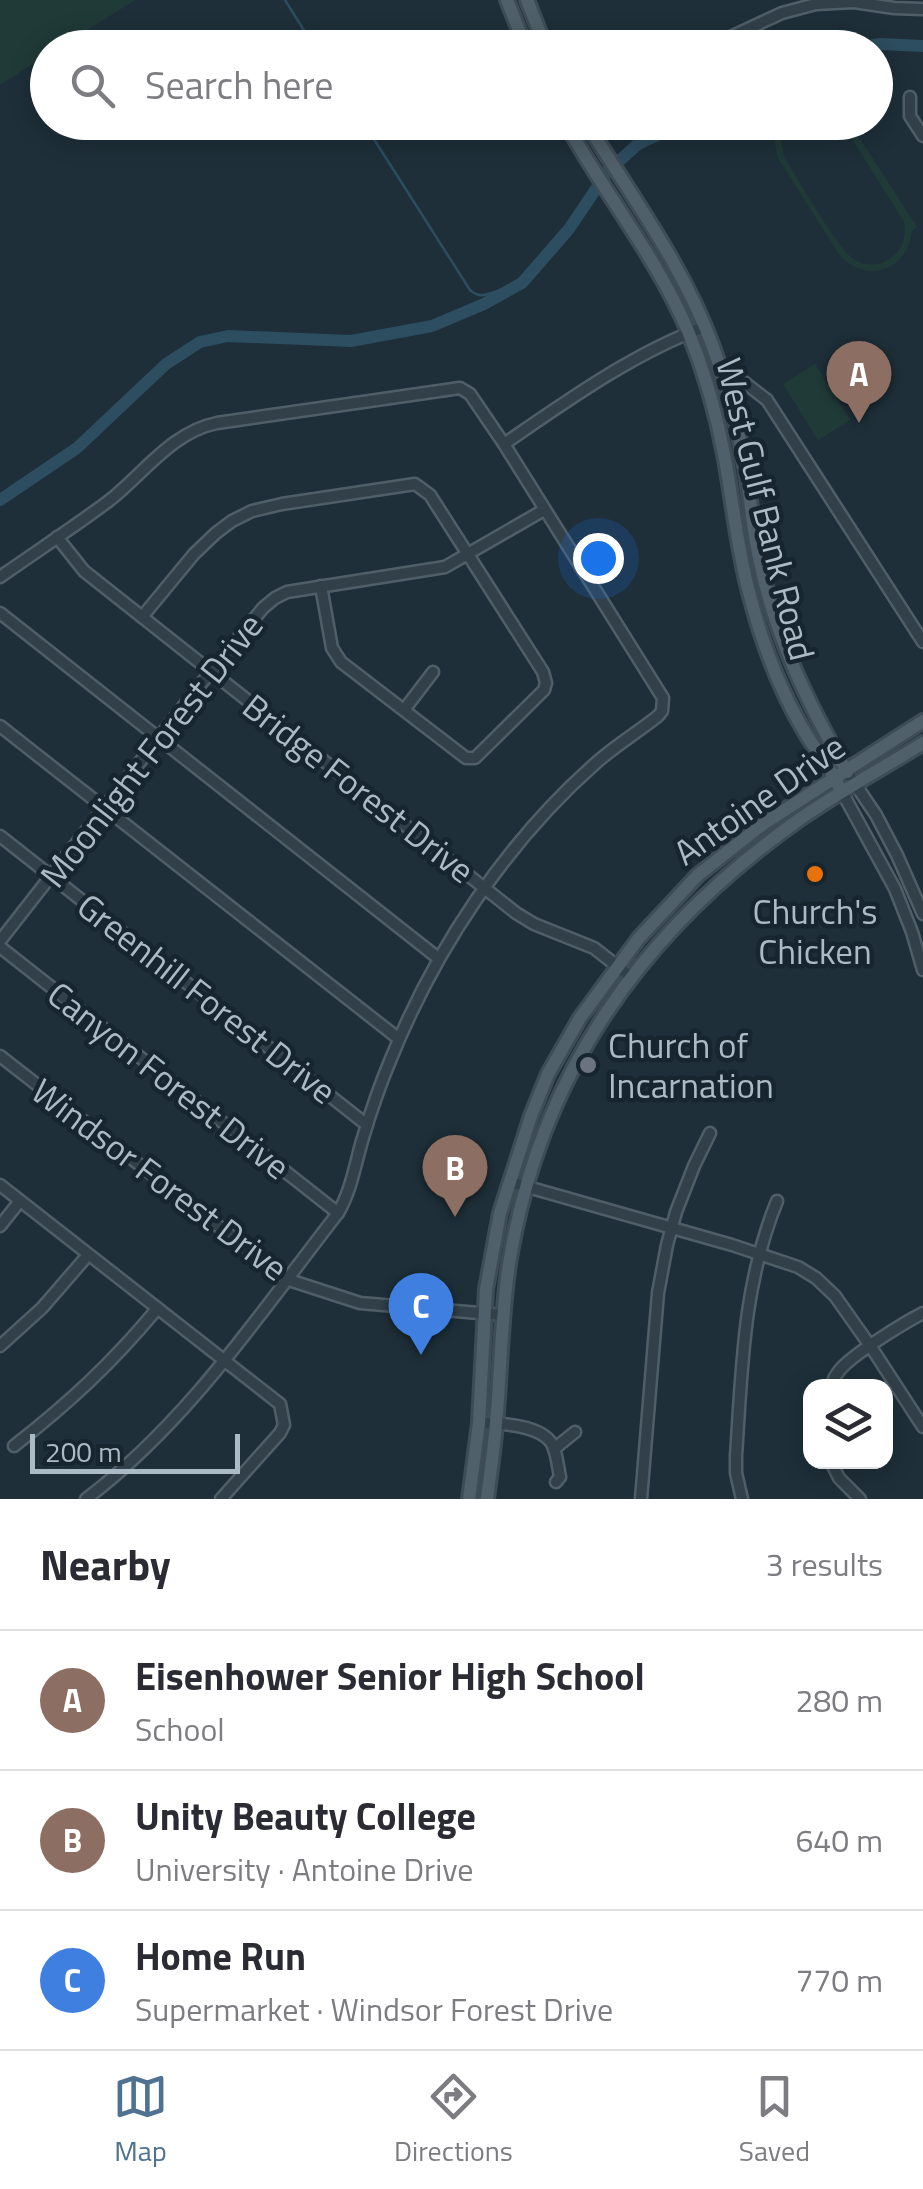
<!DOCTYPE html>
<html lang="en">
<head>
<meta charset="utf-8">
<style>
	body { margin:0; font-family:"Titillium Web",sans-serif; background:#f2f2f3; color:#2b2b33 }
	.controls { position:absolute; right:30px; bottom:30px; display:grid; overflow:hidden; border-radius:20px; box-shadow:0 5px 25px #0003 }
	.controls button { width:90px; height:90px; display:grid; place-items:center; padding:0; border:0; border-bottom:2px solid #e1e1e2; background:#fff; color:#2b2b33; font:50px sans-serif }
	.scale { position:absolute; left:30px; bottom:25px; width:210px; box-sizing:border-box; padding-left:10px; border:5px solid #abbbc6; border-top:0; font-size:28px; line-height:35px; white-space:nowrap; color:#abbbc6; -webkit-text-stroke:8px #17252e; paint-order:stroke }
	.you { position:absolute; left:598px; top:558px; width:35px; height:35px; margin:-25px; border:8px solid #fff; border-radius:50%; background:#1a73e8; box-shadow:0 0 0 15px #1a73e833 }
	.badge { display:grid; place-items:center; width:65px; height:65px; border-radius:50%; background:#4e728f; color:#fff; font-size:32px; font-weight:700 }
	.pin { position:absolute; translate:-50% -82px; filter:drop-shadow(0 2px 5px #0008) }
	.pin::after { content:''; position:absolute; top:52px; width:35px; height:30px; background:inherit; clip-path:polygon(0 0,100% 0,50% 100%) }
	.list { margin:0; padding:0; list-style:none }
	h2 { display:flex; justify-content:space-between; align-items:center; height:130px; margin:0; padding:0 40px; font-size:42px }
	h2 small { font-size:32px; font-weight:400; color:#7c7c81 }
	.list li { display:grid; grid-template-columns:65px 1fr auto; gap:30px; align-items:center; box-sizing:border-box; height:140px; padding:0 40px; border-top:2px solid #e1e1e2 }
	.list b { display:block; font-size:38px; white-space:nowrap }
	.list p { margin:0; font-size:32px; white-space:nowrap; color:#7c7c81 }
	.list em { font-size:32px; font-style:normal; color:#7c7c81 }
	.icon { flex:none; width:55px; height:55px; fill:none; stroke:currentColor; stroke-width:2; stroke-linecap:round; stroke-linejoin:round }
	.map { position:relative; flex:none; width:923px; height:1499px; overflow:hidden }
	.search { position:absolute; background:#fff; box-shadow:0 5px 25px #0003; left:30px; right:30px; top:30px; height:110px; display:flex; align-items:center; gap:25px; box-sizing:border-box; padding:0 35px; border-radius:55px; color:#7c7c81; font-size:38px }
	.sheet { height:550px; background:#fff }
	nav { display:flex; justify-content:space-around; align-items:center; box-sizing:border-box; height:140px; border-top:2px solid #e1e1e2; background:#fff; font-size:28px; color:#7c7c81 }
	nav a { display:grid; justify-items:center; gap:5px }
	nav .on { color:#4e728f }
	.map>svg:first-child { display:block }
	.green { fill:#203a38 }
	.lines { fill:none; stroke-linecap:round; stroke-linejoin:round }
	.stream { stroke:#2d4d60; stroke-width:2.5 }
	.river { stroke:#2d4d60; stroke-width:12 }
	.minor-casing { stroke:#4f5e67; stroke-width:15 }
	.major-casing { stroke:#3e4c56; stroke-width:18 }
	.minor { stroke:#314049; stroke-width:10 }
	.major { stroke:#4f606a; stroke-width:12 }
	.food-dot { fill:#e8710a; stroke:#17252e; stroke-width:4 }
	.worship-dot { fill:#6b7280; stroke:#17252e; stroke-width:4 }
	.labels { text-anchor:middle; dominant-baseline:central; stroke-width:9; stroke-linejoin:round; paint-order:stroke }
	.street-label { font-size:35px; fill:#abbbc6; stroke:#17252e }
	.poi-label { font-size:35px; fill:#abbbc6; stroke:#17252e }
</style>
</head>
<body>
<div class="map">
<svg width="923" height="1499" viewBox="0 0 923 1499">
	<rect width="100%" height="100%" fill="#1e2f39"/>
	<g class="green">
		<path d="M0,0H135L60,47L48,48L47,55L0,85Z"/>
		<path d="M779,123H787L781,140L784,156C795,175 839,251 855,260C866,267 881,266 892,257C904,248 906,236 904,222L842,123H850L917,227L912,231C907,270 869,284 841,257L778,158L774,139Z"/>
		<path d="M815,364L850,420L818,440L783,384Z"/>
	</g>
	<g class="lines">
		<g class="stream">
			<path d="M285,0L315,48"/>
			<path d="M363,122L470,290C484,303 495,287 512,289"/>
		</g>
		<g class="river">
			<path d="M857,48L880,44L923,46"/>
			<path d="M0,500L77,448L166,364L200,342L228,336L351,341L432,326L484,304L522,283L569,229L608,171L638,144L685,122"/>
		</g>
		<defs>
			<g id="minor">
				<path d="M707,48L782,13L816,4L854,2L894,8L923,9"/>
				<path d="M910,97V116L923,136"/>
				<path d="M723,378L736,376L767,400L923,642"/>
				<path d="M504,444C568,400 632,354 704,327"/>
				<path d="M57,537L84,571L516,913L534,924L594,948L631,977"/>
				<path d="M0,577C37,551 74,527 110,500C144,473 172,432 217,423L460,388L470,394L504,444L663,698L662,711L658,716C638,732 616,745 597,762C506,842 435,949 390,1061C379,1087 370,1114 362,1141C355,1165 351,1191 338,1213C260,1313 188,1422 86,1499"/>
				<path d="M0,613L438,958"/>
				<path d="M142,617L194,554L216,533L232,521L252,511L282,504L415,484L430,495L543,672L546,683L544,690L475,758H466L341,662L332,648L321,586"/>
				<path d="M404,710L433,672"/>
				<path d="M0,726L399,1039"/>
				<path d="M847,772L876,815L897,855L923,914"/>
				<path d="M842,792L895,889L912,932L923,970"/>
				<path d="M0,836L367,1125"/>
				<path d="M0,941L211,671L263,608L275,598L287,592L445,567L544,510"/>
				<path d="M0,947L338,1213"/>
				<path d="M0,1056L286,1279L360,1303L503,1315"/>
				<path d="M510,1182L732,1245L798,1267L816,1278L835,1296L871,1347L923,1427"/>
				<path d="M0,1185L280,1404L284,1425L280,1433L221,1499"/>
				<path d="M0,1226L20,1201"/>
				<path d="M0,1346L42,1308L88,1255"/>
				<path d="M832,1386C834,1378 834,1378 839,1371C851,1355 904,1323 923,1313"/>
				<path d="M479,1423C499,1423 544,1425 553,1446C557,1455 558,1467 560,1477L556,1482"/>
				<path d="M14,1446C70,1402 111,1364 157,1309"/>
				<path d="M554,1449L575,1432"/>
				<path d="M831,1462L839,1478L860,1499"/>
				<path d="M641,1499L658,1293L667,1245L676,1212L694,1166L710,1133"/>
				<path d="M742,1499L736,1473V1456C742,1367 743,1285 777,1201"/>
			</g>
			<g id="major">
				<path d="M507,0L526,48"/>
				<path d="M527,0L546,48"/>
				<path d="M565,122C604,193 656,256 688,331C704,370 716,412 724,454C733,501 737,549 750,596C762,642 779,688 803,729C814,749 830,766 839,787"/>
				<path d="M586,122C631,196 683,265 713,347C728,387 739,430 746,472C751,502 753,533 760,562C776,639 809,705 847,772"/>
				<path d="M469,1499L479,1423L486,1289L500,1213L531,1116L548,1074L580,1018L639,938L698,875L763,824L923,721"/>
				<path d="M487,1499C490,1474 494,1449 496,1423C501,1370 501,1317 509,1264C540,1072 644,929 800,819C840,791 882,769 923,743"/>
			</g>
		</defs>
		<use href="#minor" class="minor-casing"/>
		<use href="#major" class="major-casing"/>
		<use href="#minor" class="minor"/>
		<use href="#major" class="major"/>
	</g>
	<circle class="food-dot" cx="815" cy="874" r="10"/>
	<circle class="worship-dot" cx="588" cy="1065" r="10"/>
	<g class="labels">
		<g class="street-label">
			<text transform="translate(766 509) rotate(76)">West Gulf Bank Road</text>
			<text transform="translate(151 750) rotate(-52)">Moonlight Forest Drive</text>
			<text transform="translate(359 788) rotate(38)">Bridge Forest Drive</text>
			<text transform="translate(759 799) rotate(-35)">Antoine Drive</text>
			<text transform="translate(207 998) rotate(38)">Greenhill Forest Drive</text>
			<text transform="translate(169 1080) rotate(38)">Canyon Forest Drive</text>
			<text transform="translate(160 1179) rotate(37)">Windsor Forest Drive</text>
		</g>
		<g class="poi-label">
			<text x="815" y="911">Church's<tspan x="815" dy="40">Chicken</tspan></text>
			<text x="608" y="1045" text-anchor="start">Church of<tspan x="608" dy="40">Incarnation</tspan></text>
		</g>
	</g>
</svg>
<div class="controls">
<button><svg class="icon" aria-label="layers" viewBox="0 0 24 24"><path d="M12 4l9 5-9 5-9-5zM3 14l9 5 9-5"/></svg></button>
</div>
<div class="scale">200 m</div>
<div class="you"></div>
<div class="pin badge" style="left:859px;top:423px;background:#8d6e63">A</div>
<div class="pin badge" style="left:455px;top:1217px;background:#8d6e63">B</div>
<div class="pin badge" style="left:421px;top:1355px;background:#3f7fe0">C</div>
<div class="search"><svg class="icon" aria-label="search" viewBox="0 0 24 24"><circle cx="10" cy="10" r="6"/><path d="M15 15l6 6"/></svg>Search here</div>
</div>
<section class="sheet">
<h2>Nearby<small>3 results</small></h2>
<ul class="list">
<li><span class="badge" style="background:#8d6e63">A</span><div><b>Eisenhower Senior High School</b><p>School</p></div><em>280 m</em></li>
<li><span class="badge" style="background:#8d6e63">B</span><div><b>Unity Beauty College</b><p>University · Antoine Drive</p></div><em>640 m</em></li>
<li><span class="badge" style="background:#3f7fe0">C</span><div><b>Home Run</b><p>Supermarket · Windsor Forest Drive</p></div><em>770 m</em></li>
</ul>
</section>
<nav>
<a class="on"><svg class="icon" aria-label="map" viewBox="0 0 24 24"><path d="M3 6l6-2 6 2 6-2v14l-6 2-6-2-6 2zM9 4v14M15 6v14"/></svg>Map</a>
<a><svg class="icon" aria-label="directions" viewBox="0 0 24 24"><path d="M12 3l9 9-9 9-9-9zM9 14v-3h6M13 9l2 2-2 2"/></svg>Directions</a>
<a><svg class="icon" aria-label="saved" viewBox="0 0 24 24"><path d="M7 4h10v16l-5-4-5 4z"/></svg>Saved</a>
</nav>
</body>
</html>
